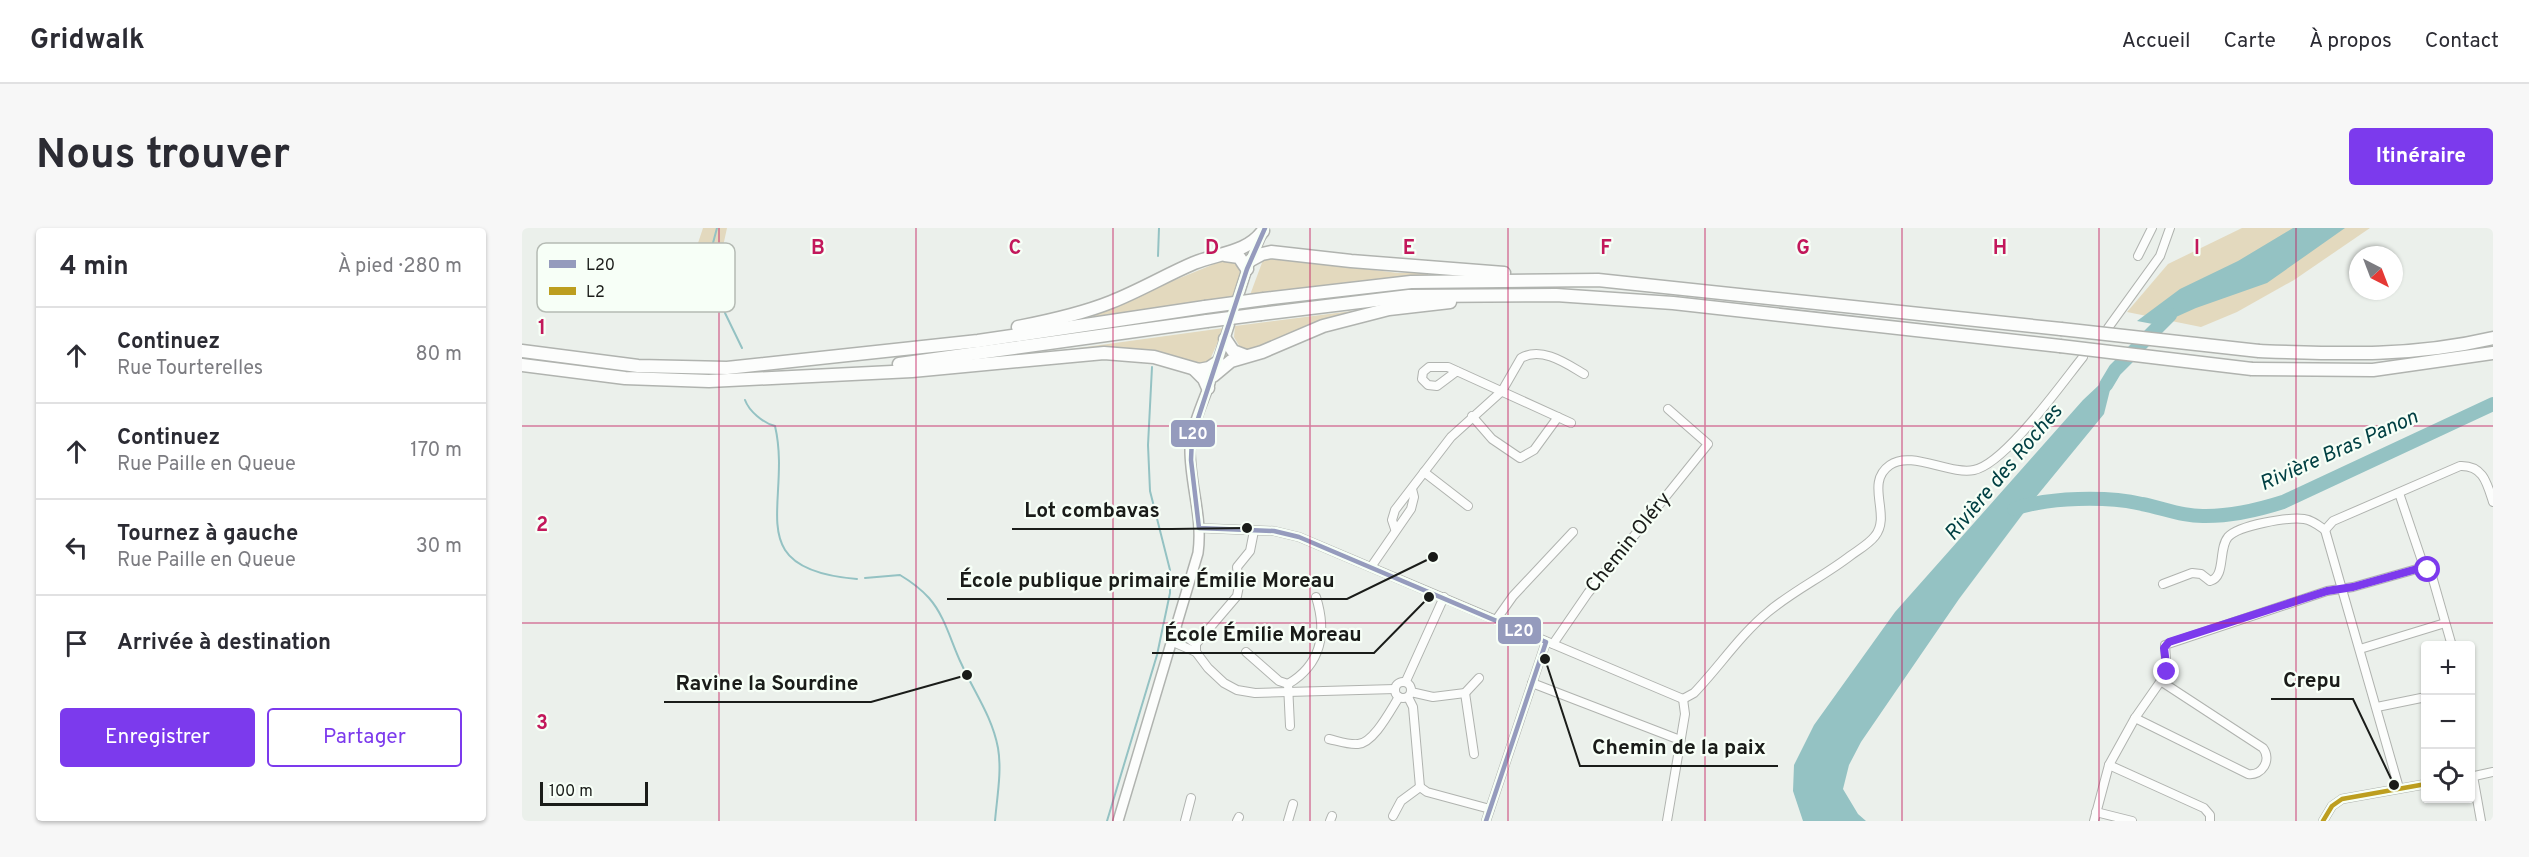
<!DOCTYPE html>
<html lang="fr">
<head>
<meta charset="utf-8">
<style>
	body { margin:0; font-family:Overpass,sans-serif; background:#f7f7f7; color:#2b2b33 }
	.controls { position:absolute; right:18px; bottom:18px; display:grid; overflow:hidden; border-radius:6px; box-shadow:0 2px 4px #0004 }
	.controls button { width:54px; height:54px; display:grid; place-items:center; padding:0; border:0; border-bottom:2px solid #e1e1e2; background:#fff; color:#2b2b33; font:30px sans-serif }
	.compass { position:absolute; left:1827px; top:18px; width:54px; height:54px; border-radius:50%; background:#fff; box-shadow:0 2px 4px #0004; rotate:138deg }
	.scale { position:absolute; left:18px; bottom:15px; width:108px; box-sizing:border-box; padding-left:6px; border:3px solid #1a1c19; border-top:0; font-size:16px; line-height:21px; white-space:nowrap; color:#1a1c19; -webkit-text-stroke:4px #f7fff7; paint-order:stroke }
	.stop { position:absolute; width:18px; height:18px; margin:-14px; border:4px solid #7c3aed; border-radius:50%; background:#fff }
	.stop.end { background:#7c3aed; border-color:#fff; box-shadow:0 2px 6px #0008 }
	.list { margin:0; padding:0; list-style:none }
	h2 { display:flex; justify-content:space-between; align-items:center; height:78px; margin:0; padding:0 24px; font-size:26px }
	h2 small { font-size:20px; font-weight:400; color:#7c7c81 }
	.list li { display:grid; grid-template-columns:39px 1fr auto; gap:18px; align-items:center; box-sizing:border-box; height:96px; padding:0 24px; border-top:2px solid #e1e1e2 }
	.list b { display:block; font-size:22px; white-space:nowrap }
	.list p { margin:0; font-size:20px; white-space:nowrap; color:#7c7c81 }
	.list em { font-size:20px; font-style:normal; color:#7c7c81 }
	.actions { display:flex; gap:12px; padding:18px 24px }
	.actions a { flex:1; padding:14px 0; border:2px solid #7c3aed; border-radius:6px; text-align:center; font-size:21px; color:#7c3aed }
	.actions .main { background:#7c3aed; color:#fff }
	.icon { flex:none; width:33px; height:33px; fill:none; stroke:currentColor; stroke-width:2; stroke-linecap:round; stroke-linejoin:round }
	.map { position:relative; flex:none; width:1971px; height:593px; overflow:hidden; border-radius:6px }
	header { display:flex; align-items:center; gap:36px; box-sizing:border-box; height:84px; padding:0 30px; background:#fff; border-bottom:2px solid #e1e1e2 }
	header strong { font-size:28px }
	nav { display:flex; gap:33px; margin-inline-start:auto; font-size:21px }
	.intro { display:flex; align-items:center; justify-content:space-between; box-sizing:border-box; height:144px; padding:0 36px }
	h1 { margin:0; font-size:42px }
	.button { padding:15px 27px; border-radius:6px; background:#7c3aed; color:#fff; font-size:21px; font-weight:700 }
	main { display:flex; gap:36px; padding:0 36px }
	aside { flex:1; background:#fff; border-radius:6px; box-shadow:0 2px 4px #0004 }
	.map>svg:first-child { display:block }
	.green { fill:#e3d9be }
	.water { fill:#94c2c3 }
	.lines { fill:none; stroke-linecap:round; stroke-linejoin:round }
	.stream { stroke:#94c2c3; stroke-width:2 }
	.river { stroke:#94c2c3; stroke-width:14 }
	.minor-casing { stroke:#b0b3af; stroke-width:10 }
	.tertiary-casing { stroke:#b0b3af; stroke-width:12 }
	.trunk-casing { stroke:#b0b3af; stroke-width:15 }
	.minor { stroke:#fcfdfc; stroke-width:8 }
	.tertiary { stroke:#fcfdfc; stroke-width:9 }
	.trunk { stroke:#fcfdfc; stroke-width:12 }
	.trunk-bridge-casing { stroke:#b0b3af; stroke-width:15; stroke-linecap:butt }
	.trunk-bridge { stroke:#fcfdfc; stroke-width:12 }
	.bus-1-casing { stroke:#f7fff7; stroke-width:9 }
	.bus-2-casing { stroke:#f7fff7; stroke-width:9 }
	.bus-1 { stroke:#959bbd; stroke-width:4.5 }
	.bus-2 { stroke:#bd9e1f; stroke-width:4.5 }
	.route { stroke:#7c3aed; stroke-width:8 }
	.grid { fill:none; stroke:#c2185b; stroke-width:1.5; stroke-opacity:0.55 }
	.labels { text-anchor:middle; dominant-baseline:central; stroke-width:4.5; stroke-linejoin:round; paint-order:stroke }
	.street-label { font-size:20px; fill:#1a1c19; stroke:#f7fff7 }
	.water-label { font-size:21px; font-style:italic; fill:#014043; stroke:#f7fff7 }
	.key { fill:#f7fff7; stroke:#b5bbb4; stroke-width:1.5 }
	.key-label { font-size:16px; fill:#1a1c19 }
	.grid-label { font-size:20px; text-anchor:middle; font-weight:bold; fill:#c2185b; stroke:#f7fff7; stroke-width:4.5; stroke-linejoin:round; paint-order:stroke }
	.leader { fill:none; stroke:#1a1c19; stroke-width:2 }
	.callout-dot { fill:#1a1c19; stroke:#f7fff7; stroke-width:2 }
	.callout-label { font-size:21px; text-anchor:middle; font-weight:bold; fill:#1a1c19; stroke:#f7fff7; stroke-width:4.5; stroke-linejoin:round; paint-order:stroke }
	.line-badge { stroke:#f7fff7; stroke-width:2 }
	.badge-label { font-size:16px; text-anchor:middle; font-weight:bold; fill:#fff }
</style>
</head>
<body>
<header>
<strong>Gridwalk</strong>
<nav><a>Accueil</a><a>Carte</a><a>À propos</a><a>Contact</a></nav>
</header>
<div class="intro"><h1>Nous trouver</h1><a class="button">Itinéraire</a></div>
<main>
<aside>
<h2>4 min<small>À pied · 280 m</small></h2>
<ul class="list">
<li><svg class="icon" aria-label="ahead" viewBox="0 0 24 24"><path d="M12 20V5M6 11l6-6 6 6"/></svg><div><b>Continuez</b><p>Rue Tourterelles</p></div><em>80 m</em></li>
<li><svg class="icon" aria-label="ahead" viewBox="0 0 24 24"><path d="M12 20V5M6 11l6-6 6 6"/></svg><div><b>Continuez</b><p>Rue Paille en Queue</p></div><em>170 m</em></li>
<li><svg class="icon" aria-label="left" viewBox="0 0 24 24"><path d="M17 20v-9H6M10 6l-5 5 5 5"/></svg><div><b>Tournez à gauche</b><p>Rue Paille en Queue</p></div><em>30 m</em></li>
<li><svg class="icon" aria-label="arrive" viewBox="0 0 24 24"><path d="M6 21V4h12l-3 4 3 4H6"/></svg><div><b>Arrivée à destination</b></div></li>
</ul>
<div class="actions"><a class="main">Enregistrer</a><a>Partager</a></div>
</aside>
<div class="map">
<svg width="1971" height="593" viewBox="0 0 1971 593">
	<rect width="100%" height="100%" fill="#ebf0eb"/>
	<g class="green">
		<path d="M181,0H205L197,37L207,83L198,84L174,21Z"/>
		<path d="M1720,0H1848L1772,52L1715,84L1679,99L1605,84L1646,36Z"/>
		<path d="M748,29L876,45L906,44V48L865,50L728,67L741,32Z"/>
		<path d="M707,30L715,32L718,45L712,69L568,89L567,87Z"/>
		<path d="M1040,56L1039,61L905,62L821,70L720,85V79L904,58Z"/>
		<path d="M846,81L796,94L727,123L719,121L712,109L713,98Z"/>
		<path d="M706,83L705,87L416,126L415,123Z"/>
		<path d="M702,100L687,134L682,137L616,122L506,127Z"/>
	</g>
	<g class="water">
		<path d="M1771,0H1823L1745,55L1674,80L1636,97L1615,93L1658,61L1716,33Z"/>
		<path d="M1593,142L1582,186L1509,275L1437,371L1339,514L1327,537L1321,561L1336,586L1344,593H1281L1271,563L1272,537L1292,497L1373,384L1561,172Z"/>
	</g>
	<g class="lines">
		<g class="stream">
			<path d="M195,0L191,15V31L203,85L220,120"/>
			<path d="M636,28L637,0"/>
			<path d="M223,172C227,183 241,195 253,198C271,275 215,341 335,351"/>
			<path d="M343,350L378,347C388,353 398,360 407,370C423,388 429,414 439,435C452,464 470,488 476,520C480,543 475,569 473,593"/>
			<path d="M585,593L635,427L648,365V342L628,263L626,217L630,139"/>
		</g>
		<g class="river">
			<path d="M1584,157L1593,142L1648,87"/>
			<path d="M1492,281C1527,269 1585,268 1620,276C1641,280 1662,289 1684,288C1710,288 1736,282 1761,274L1971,176"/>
		</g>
		<defs>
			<g id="minor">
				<path d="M1616,28L1630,0"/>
				<path d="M1586,100L1638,28L1648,0"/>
				<path d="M935,143L915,158L906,157L900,151L901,144L907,139H926L1049,195"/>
				<path d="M950,188L970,211L998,230L1012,222L1036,189"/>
				<path d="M902,244L946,278"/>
				<path d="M1877,265L1902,339L1910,348L1930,418"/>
				<path d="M677,300L752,303L777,309L1161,471"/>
				<path d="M873,301L870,292L873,282L929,209L980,163L999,130C1020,118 1045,136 1062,146"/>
				<path d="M1803,302L1877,560"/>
				<path d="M1803,302L1811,293L1938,238C1961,237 1965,255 1971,274"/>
				<path d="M849,339L889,281L892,269L890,261"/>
				<path d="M1641,356L1670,345L1679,346L1688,353C1704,349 1696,321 1706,309C1717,297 1766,289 1782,291C1790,292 1796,297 1803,302"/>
				<path d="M974,392L991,368L1051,304"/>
				<path d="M654,401L674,416"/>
				<path d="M651,414L674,424L686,440L702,455L715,462L733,465L873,461"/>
				<path d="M1031,416L1066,365L1186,216L1146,181"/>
				<path d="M1838,421L1923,395"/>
				<path d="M674,424V416L715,368L717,358L715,339L728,323L732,303"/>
				<path d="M724,424L757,453L766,456L768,498"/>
				<path d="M884,453L922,369"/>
				<circle cx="881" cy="462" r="8"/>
				<path d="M1010,455L1158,512"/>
				<path d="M766,456C800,436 805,404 794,369"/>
				<path d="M889,464L911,469L943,465L957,450"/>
				<path d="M943,465L952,526"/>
				<path d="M886,469L891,479L898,559"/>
				<path d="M1161,471L1172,465C1197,439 1218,407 1246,384C1271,363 1302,348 1328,328C1336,322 1347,316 1353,308C1370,287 1342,255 1368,237C1389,222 1427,247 1452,242C1483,236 1540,155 1561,129"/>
				<path d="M1855,479L1904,469"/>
				<path d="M1613,490L1726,546C1740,548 1750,532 1741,520L1640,454"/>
				<path d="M807,511C816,513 827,517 836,516C852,515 869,481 877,469"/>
				<path d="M1587,537L1682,580L1688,587V593"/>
				<path d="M1951,548L1959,593"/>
				<path d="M1948,549L1971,544"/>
				<path d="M1574,584L1610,593"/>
				<path d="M871,588L879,573L898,559L905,564L968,581"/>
				<path d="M663,593L669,570"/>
				<path d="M715,593L717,589"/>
				<path d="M766,593L771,576"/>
				<path d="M808,593L810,588"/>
				<path d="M964,593L1024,414"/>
				<path d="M1145,593L1163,486L1161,471"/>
				<path d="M1572,593L1587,537L1613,490L1645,444L1643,417L1805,363L1831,359L1902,339"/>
				<path d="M1801,593L1810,578L1820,571L1904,556"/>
			</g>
			<g id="tertiary">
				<path d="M694,139L725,41L740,5"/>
				<path d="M596,593L676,325C681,289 668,257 668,222C669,200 680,176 688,155"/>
			</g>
			<g id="trunk">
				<path d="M703,27L717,29L725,41"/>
				<path d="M729,32L740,26L749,24L829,33L982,45"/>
				<path d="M742,71L889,54L1076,52L1539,101"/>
				<path d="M739,86L887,68L1034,67L1151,75L1538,118"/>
				<path d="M496,99C527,93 559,86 589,74C617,63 644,47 672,35C697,25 725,25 741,3"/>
				<path d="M703,111L711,123L724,128"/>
				<path d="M0,123L116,138L205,140L456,113L683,79"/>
				<path d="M1737,123C1819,126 1890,129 1971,110"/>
				<path d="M377,136L685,93"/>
				<path d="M0,137L103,150L187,153L390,143L582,125L632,129L677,142L687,140L696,134"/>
				<path d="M672,141L682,151L686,160"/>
				<path d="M1730,141L1851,142L1971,125"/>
				<path d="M691,148L709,133L740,124L801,98L867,81L928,74"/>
			</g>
		</defs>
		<use href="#minor" class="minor-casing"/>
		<use href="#tertiary" class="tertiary-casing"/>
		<use href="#trunk" class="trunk-casing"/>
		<use href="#minor" class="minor"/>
		<use href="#tertiary" class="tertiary"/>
		<use href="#trunk" class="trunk"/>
		<defs>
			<g id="trunk-bridge">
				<path d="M683,79L742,71"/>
				<path d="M685,93L739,86"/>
				<path d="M1539,101L1737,123"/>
				<path d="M1538,118L1730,141"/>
			</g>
		</defs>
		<use href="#trunk-bridge" class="trunk-bridge-casing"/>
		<use href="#trunk-bridge" class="trunk-bridge"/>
		<defs>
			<path id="bus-1" d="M743,0L725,41L670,209L669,232L677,300L752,303L777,309L1024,414L964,593"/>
			<path id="bus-2" d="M1801,593L1810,578L1820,571L1904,556"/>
		</defs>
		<use href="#bus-1" class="bus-1-casing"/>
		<use href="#bus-2" class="bus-2-casing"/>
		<use href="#bus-1" class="bus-1"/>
		<use href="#bus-2" class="bus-2"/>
	</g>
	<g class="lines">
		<path class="route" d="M1645,444L1642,420L1647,414L1805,363L1831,359L1902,339L1906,342"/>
	</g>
	<path class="grid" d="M197,0V593M394,0V593M591,0V593M788,0V593M986,0V593M1183,0V593M1380,0V593M1577,0V593M1774,0V593M0,198H1971M0,395H1971"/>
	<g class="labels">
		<g class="street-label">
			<text transform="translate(1107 315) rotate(-51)">Chemin Oléry</text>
		</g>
		<g class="water-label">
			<text transform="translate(1817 223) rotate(-24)">Rivière Bras Panon</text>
			<text transform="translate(1482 245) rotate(-50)">Rivière des Roches</text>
		</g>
	</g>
	<rect x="15" y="15" width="198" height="69" rx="9" class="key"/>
	<rect x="27" y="32" width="27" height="8" fill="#959bbd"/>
	<rect x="27" y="59" width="27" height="8" fill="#bd9e1f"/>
	<g class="key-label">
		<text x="64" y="42">L20</text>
		<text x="64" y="69">L2</text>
	</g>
	<g class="grid-label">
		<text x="296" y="26">B</text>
		<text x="493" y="26">C</text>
		<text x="690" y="26">D</text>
		<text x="887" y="26">E</text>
		<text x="1084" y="26">F</text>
		<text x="1281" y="26">G</text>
		<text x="1478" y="26">H</text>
		<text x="1675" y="26">I</text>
		<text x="20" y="106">1</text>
		<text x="20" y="303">2</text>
		<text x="20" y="501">3</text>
	</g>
	<path class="leader" d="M725 300L650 301H490M911 329L825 371H425M907 369L852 425H630M1872 557L1831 471H1749M445 447L349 474H142M1023 431L1058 538H1256"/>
	<g class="callout-dot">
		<circle cx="725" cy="300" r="6"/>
		<circle cx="911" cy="329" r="6"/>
		<circle cx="907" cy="369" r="6"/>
		<circle cx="1872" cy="557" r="6"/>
		<circle cx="445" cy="447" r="6"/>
		<circle cx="1023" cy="431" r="6"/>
	</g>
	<g class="callout-label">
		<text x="570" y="289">Lot combavas</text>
		<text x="625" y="359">École publique primaire Émilie Moreau</text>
		<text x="741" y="413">École Émilie Moreau</text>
		<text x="1790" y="459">Crepu</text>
		<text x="245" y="462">Ravine la Sourdine</text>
		<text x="1157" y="526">Chemin de la paix</text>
	</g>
	<g class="line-badge">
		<rect x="648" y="191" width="46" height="29" rx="6" fill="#959bbd"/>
		<rect x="975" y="388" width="45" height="29" rx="6" fill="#959bbd"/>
	</g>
	<g class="badge-label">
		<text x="671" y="211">L20</text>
		<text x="997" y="408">L20</text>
	</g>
</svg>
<div class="controls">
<button>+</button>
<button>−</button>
<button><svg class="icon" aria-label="locate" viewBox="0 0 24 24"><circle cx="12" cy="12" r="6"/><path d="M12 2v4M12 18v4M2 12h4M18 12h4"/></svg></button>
</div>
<svg class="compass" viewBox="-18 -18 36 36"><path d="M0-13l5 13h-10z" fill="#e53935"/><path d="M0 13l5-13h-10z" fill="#7c7c81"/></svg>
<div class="scale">100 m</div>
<div class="stop" style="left:1906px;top:342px"></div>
<div class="stop end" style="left:1645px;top:444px"></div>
</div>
</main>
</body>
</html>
